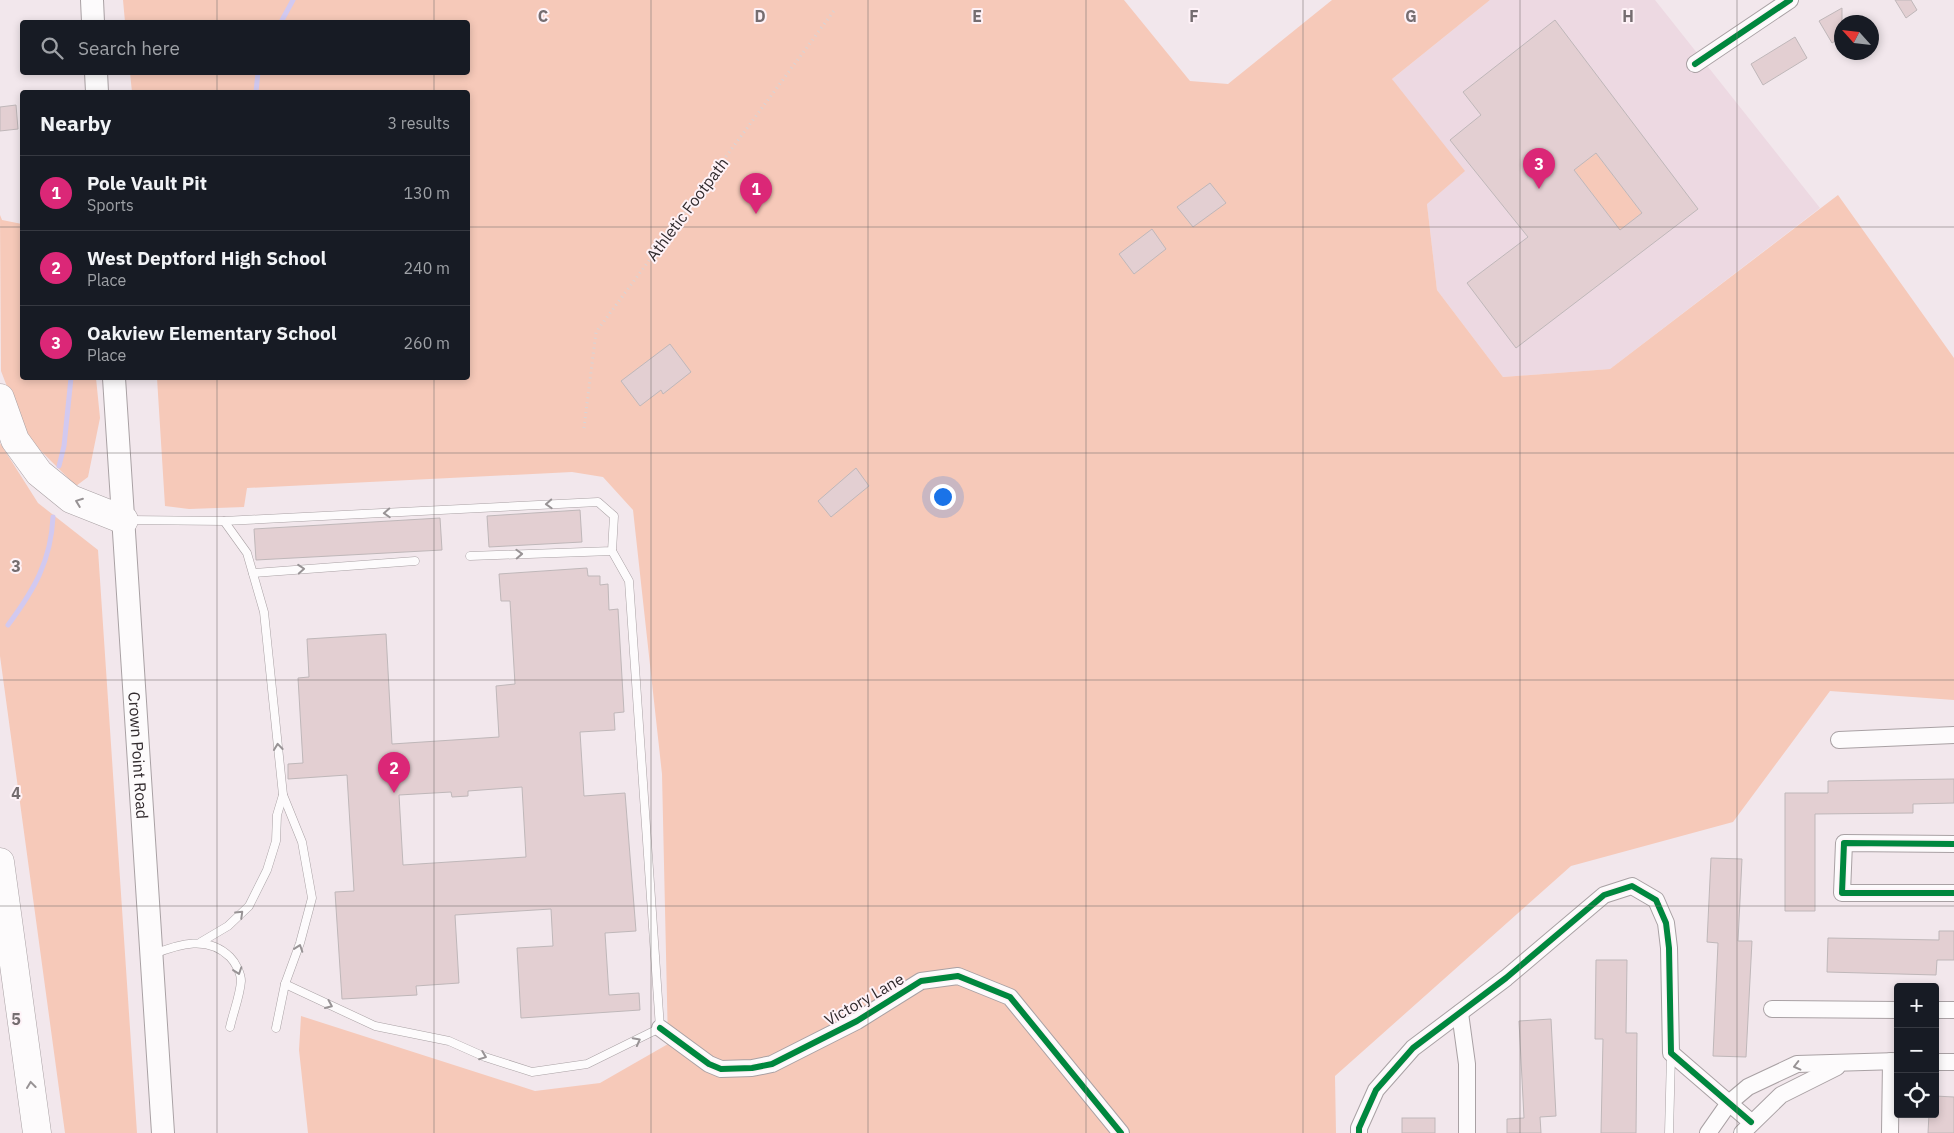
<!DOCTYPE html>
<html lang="en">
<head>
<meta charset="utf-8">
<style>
	body { margin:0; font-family:"IBM Plex Sans",sans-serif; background:#20242c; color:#f1f3f6 }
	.controls { position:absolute; right:15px; bottom:15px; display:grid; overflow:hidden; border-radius:5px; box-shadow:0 2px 8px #0003 }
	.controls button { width:45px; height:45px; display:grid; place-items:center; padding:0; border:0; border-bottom:1px solid #363941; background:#171b24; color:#f1f3f6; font:25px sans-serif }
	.compass { position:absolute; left:1834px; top:15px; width:45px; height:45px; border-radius:50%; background:#171b24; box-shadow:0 2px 8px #0003; rotate:297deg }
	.you { position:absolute; left:942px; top:496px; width:18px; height:18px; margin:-12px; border:4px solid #fff; border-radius:50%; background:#1a73e8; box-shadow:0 0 0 8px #1a73e833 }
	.badge { display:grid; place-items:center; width:32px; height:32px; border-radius:50%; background:#db2777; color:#fff; font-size:16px; font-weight:700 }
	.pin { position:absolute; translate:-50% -41px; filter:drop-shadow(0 1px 2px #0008) }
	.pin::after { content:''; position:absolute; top:26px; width:18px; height:15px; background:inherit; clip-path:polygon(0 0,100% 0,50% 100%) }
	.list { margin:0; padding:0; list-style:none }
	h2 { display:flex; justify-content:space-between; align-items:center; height:65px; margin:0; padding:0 20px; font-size:21px }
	h2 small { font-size:16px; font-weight:400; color:#9ea1a6 }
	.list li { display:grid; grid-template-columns:32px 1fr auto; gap:15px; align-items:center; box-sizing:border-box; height:75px; padding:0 20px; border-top:1px solid #363941 }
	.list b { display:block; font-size:19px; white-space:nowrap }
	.list p { margin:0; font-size:16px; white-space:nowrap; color:#9ea1a6 }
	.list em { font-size:16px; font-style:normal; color:#9ea1a6 }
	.icon { flex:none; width:28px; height:28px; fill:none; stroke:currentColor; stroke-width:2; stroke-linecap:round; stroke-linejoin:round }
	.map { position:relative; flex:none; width:1954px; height:1133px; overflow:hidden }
	.search { position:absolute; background:#171b24; box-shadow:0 2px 8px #0003; left:20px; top:20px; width:450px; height:55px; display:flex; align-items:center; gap:12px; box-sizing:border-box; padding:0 18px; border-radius:5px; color:#9ea1a6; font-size:19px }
	.panel { position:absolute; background:#171b24; box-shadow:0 2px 8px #0003; left:20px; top:90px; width:450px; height:290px; border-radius:5px }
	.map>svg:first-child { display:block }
	.built { fill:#edd9e2 }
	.green { fill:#f6c9b9 }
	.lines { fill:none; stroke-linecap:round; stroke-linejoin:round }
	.stream { stroke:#d2c9f0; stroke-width:5 }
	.building { fill:#e3cfd2; stroke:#bfb7b9; fill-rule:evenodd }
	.service-casing { stroke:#a9a1a4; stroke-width:9 }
	.minor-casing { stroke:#a9a1a4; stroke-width:18 }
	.secondary-casing { stroke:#a9a1a4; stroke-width:24 }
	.motorway-casing { stroke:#a9a1a4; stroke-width:29 }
	.path { stroke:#d8d4d6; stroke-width:3; stroke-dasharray:1 4; stroke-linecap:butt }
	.service { stroke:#fdfbfc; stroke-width:8 }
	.minor { stroke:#fdfbfc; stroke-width:16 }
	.secondary { stroke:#fdfbfc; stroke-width:22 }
	.motorway { stroke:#fdfbfc; stroke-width:28 }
	.cycleway-casing { stroke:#fef2f7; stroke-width:9 }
	.cycleway { stroke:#00873e; stroke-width:6 }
	.oneway { stroke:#989395 }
	.grid { fill:none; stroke:#756d70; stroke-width:1; stroke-opacity:0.55 }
	.labels { text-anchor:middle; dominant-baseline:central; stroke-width:4; stroke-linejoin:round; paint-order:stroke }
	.street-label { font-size:16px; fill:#322b2e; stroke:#fef2f7 }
	.grid-label { font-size:16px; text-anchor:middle; font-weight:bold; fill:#756d70; stroke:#fef2f7; stroke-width:4; stroke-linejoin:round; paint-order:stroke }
</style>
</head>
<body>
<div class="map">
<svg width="1954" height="1133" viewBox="0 0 1954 1133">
	<rect width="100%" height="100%" fill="#f2e7ec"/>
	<path class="built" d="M1490,0H1655L1820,208L1610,369L1503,377L1437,290L1427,204L1392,79Z"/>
	<g class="green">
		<path d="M123,0H1124L1190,81L1228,84L1332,0H1490L1392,79L1465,171L1427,204L1437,290L1503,377L1610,369L1838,195L1954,358V700L1830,691L1733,822L1571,866L1335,1076L1336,1133H308L299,1050L301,1016L535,1091L600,1083L668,1044L662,774L633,510L603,477L572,472L247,488L244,507L189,509L165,506L157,378H468V92H132L130,73L468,72V22H125Z"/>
		<path d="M1596,153L1642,213L1620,230L1574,170Z"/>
		<path d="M0,215L2,220L22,224V378H96L100,418L88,477L76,486L26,436L1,371Z"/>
		<path d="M0,443L38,503L98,550L137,1133H65L0,656Z"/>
	</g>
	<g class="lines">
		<g class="stream">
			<path d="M281,22L293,0"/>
			<path d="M256,92L258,72"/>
			<path d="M59,466L64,446L71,378"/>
			<path d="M8,625C34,590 51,561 53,517"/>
		</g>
	</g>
	<g class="building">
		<path d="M1895,0H1911L1917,10L1906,18Z"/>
		<path d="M1842,8V37L1832,43L1819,21Z"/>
		<path d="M1555,20L1698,209L1516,348L1467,283L1528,237L1450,140L1481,115L1463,92ZM1596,153L1642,213L1620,230L1574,170Z"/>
		<path d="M1795,37L1807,58L1763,85L1751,64Z"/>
		<path d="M16,105L18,129L0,131V107Z"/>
		<path d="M1210,183L1226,203L1193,227L1177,207Z"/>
		<path d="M1152,229L1166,249L1134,274L1119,254Z"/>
		<path d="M670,344L691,372L663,394L661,390L640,406L621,381Z"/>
		<path d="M856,468L869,486L831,517L818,501Z"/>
		<path d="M580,510L582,542L489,547L487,516Z"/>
		<path d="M440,518L442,550L256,560L254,529Z"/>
		<path d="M587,568L588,576H600V585L608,584L609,610L618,609L624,712L614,713L615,730L580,732L584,796L625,793L636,931L605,933L609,995L639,993L640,1010L521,1018L517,948L553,946L551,909L455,915L459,983L416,986L417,995L342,999L335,892L354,891L347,775L288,779V764L303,763L298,678L309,677L307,639L386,634L392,744L499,737L496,686L515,684L510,601H501L499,574ZM522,787L526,857L403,865L399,795L451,792L452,797L468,796V791Z"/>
		<path d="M1954,779V803L1913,804V813L1815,814V911H1785V793H1828V781Z"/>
		<path d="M1711,858L1742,859L1738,941H1752L1746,1057L1713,1056L1718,943L1707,942Z"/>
		<path d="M1939,931H1954V960H1937L1936,975L1827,972L1828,938L1939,940Z"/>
		<path d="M1596,960H1627L1626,1033H1637L1636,1133H1601L1603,1039H1595Z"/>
		<path d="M1551,1019L1556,1116L1540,1117L1541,1133H1507V1119L1524,1118L1519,1021Z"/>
		<path d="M1935,1096L1954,1097V1133H1928L1929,1114H1935Z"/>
		<rect x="1402" y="1118" width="33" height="15"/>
	</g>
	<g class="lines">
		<defs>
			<g id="service">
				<path d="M128,520L224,521L247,553L264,612L283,795L302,842L312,898L300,943L285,984L276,1028"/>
				<path d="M224,521L598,502L614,516L612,551L470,556"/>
				<path d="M253,573L415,561"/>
				<path d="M201,942L228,926L249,906L267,870L276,841L277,815L283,795"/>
				<path d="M154,954C179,944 208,935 230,957C235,962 241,973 241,981C240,996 233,1013 230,1027"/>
				<path d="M285,984L375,1026L449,1041L485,1057L532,1072L587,1064L660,1028L629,581L612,551"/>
				<path d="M1669,1133L1671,1055"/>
			</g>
			<g id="minor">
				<path d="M1695,64L1790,0"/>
				<path d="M1839,740L1954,735"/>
				<path d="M1954,844L1844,843L1842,893H1954"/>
				<path d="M1772,1009L1898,1010"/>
				<path d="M1935,1010H1954"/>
				<path d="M1460,1013L1467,1064V1133"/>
				<path d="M660,1028L709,1064L721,1069L752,1068L772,1064L857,1021L921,981L958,976L1010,997L1121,1133"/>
				<path d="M1935,1062H1954"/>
				<path d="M1359,1133V1128L1376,1090L1413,1048L1506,978L1604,895L1632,886L1656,900L1666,923L1669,948L1671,1053L1751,1122"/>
				<path d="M1708,1133L1729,1103L1748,1087L1797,1064L1898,1061"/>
				<path d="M1742,1133L1781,1095L1837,1067"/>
				<path d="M1890,1133L1891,1061"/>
			</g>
			<g id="secondary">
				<path d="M92,0L93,22"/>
				<path d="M96,72L97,92"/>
				<path id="s1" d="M114,378L163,1133"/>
			</g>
			<g id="motorway">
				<path d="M0,398L15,440L39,473L71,499L124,520"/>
				<path d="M0,862L37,1133"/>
			</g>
		</defs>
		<use href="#service" class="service-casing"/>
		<use href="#minor" class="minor-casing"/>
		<use href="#secondary" class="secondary-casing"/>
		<use href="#motorway" class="motorway-casing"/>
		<path class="path" d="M584,428L596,332L836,8"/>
		<use href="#service" class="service"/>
		<use href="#minor" class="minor"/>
		<use href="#secondary" class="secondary"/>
		<use href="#motorway" class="motorway"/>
		<defs>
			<g id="cycleway">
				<path d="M1695,64L1790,0"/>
				<path d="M1954,844L1844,843L1842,893H1954"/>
				<path d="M660,1028L709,1064L721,1069L752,1068L772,1064L857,1021L921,981L958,976L1010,997L1121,1133"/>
				<path d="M1359,1133V1128L1376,1090L1413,1048L1506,978L1604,895L1632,886L1656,900L1666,923L1669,948L1671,1053L1751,1122"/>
			</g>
		</defs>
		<use href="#cycleway" class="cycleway-casing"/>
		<use href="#cycleway" class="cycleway"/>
	</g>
	<defs><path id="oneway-chevron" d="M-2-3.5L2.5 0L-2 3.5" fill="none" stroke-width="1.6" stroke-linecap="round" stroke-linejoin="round" transform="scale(1.25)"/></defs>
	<g class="oneway">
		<use href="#oneway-chevron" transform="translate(79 502) rotate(-159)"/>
		<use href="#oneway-chevron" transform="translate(549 504) rotate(177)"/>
		<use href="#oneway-chevron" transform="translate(387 513) rotate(177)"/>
		<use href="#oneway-chevron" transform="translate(519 554) rotate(-2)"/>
		<use href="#oneway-chevron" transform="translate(301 569) rotate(-4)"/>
		<use href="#oneway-chevron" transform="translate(278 747) rotate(-96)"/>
		<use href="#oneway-chevron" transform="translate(240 914) rotate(-44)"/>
		<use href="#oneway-chevron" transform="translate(299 948) rotate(-71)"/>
		<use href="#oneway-chevron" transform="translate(238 971) rotate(71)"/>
		<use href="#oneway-chevron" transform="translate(329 1005) rotate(24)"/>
		<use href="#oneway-chevron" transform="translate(637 1041) rotate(-28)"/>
		<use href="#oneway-chevron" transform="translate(483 1056) rotate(21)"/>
		<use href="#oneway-chevron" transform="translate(1797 1066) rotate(166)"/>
		<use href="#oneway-chevron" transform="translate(31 1085) rotate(-97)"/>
	</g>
	<path class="grid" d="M217,0V22M434,0V22M651,0V1133M868,0V1133M1086,0V1133M1303,0V1133M1520,0V1133M1737,0V1133M217,72V92M434,72V92M0,227H22M468,227H1954M217,378V1133M434,378V1133M0,453H1954M0,680H1954M0,906H1954"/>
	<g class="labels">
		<g class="street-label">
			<text transform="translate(687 209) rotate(-53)">Athletic Footpath</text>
			<text stroke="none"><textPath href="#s1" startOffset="378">Crown Point Road</textPath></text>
			<text transform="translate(864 999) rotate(-30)">Victory Lane</text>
		</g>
	</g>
	<g class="grid-label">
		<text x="543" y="22">C</text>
		<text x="760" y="22">D</text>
		<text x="977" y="22">E</text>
		<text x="1194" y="22">F</text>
		<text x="1411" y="22">G</text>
		<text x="1628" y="22">H</text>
		<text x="16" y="572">3</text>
		<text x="16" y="799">4</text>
		<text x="16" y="1025">5</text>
	</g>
</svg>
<div class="controls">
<button>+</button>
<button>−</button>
<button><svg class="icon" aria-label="locate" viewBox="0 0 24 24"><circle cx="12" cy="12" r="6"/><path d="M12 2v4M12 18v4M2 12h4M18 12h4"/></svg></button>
</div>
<svg class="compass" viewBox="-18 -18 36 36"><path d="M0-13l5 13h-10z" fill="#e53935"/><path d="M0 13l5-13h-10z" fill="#9ea1a6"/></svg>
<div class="you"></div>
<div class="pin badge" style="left:756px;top:214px">1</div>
<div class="pin badge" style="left:394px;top:793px">2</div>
<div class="pin badge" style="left:1539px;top:189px">3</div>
<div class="search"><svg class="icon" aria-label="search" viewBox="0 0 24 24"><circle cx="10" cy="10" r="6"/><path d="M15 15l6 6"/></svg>Search here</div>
<section class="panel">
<h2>Nearby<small>3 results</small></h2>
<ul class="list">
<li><span class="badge">1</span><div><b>Pole Vault Pit</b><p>Sports</p></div><em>130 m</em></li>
<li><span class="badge">2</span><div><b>West Deptford High School</b><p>Place</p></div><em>240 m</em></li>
<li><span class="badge">3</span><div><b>Oakview Elementary School</b><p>Place</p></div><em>260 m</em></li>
</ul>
</section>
</div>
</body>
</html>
